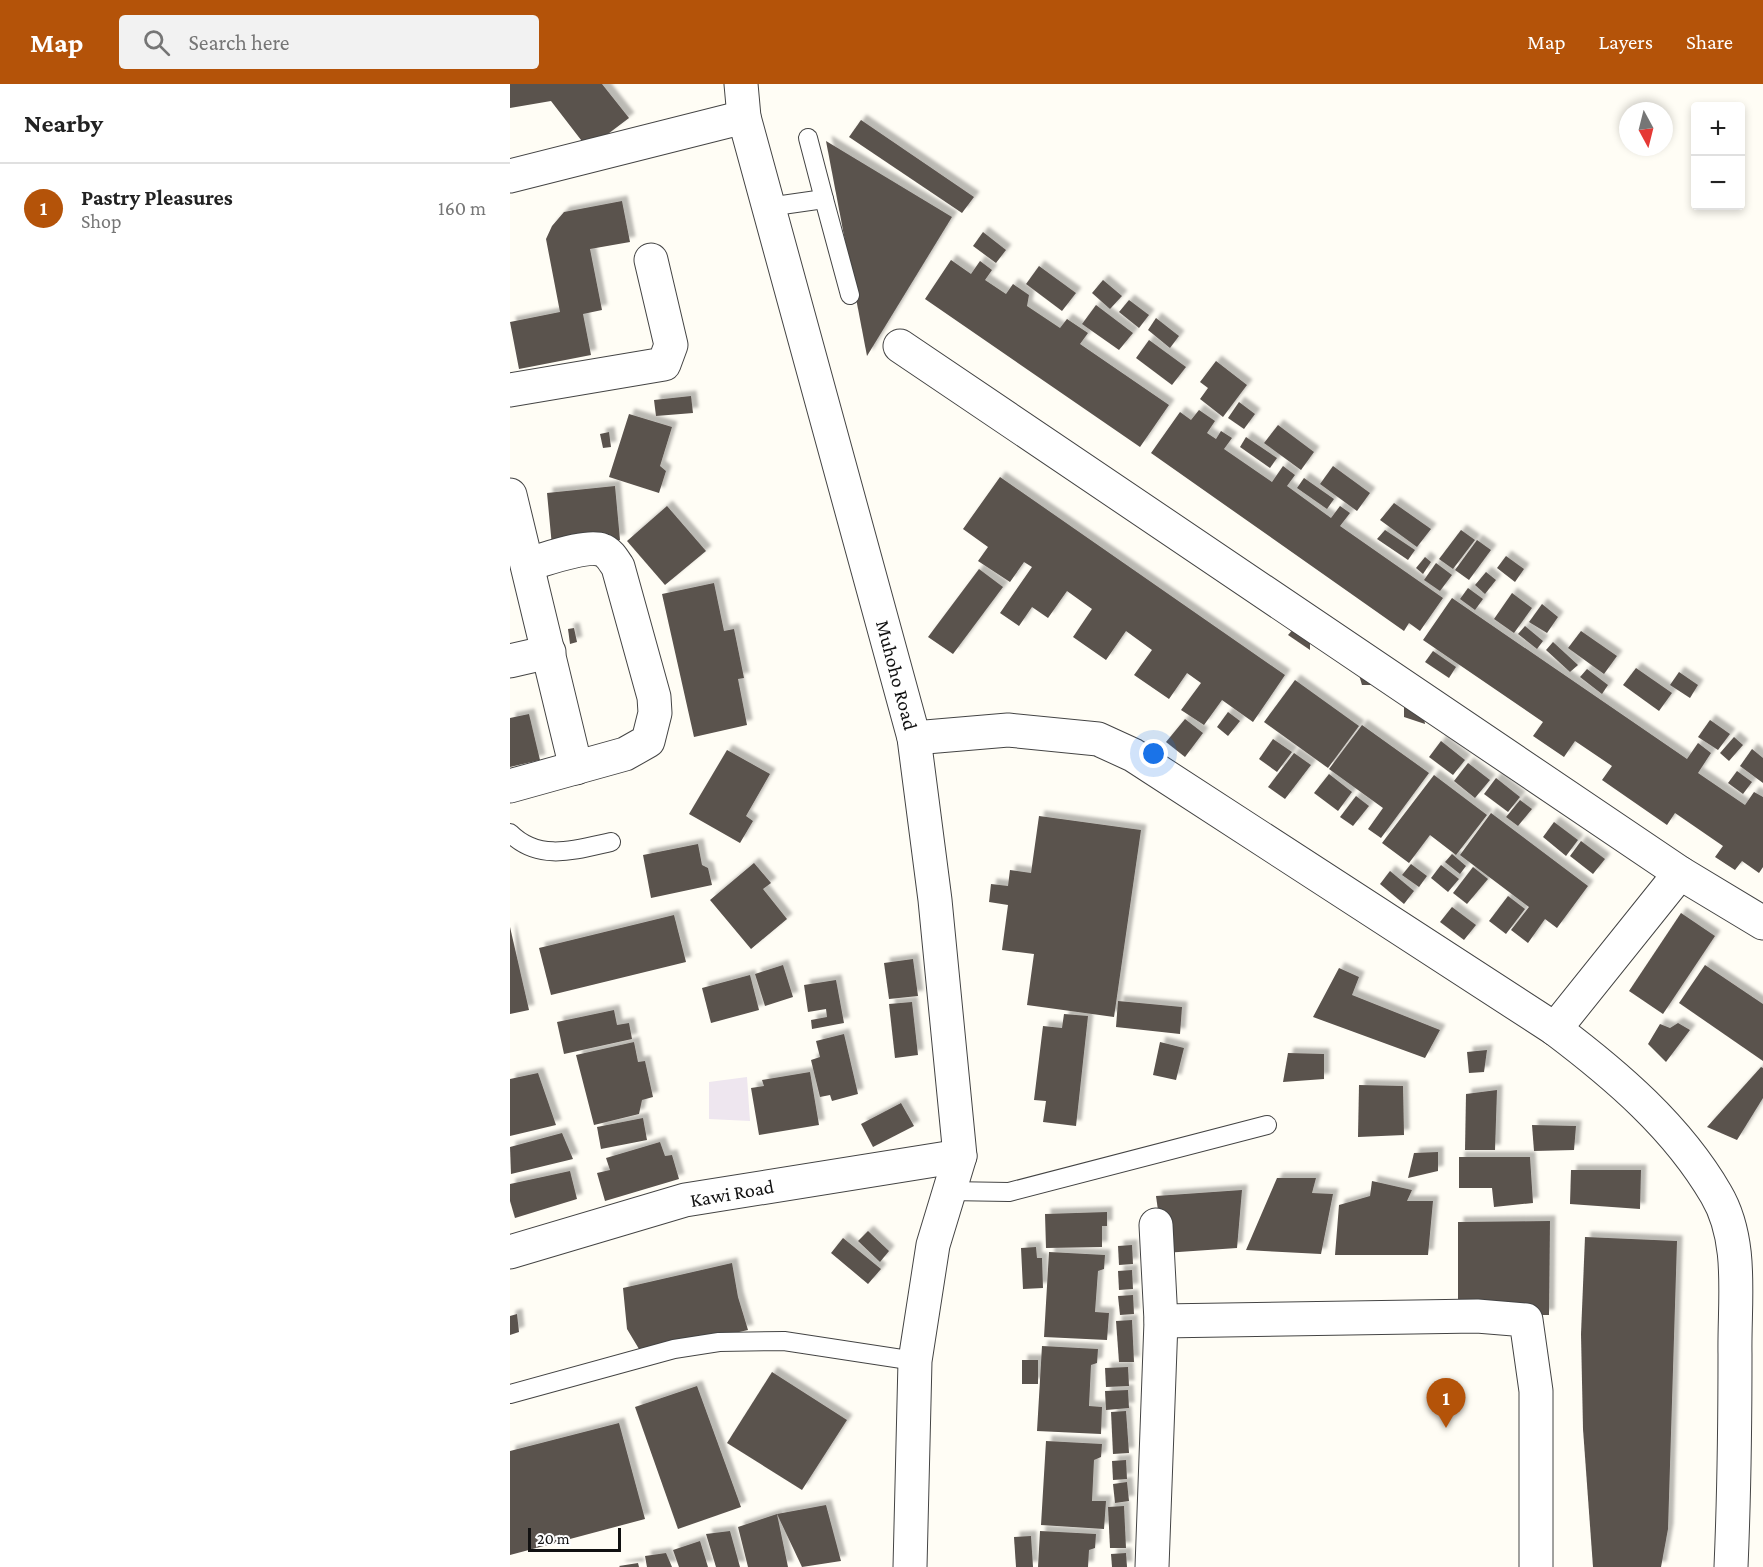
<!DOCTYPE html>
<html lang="en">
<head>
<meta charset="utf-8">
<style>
	body { margin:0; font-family:"Crimson Pro",serif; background:#f2f2f2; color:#222 }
	.controls { position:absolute; right:18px; top:18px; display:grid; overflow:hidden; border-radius:6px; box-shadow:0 3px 9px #0003 }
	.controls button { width:54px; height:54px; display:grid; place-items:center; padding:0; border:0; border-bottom:2px solid #e0e0e0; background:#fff; color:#222; font:30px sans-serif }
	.compass { position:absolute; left:1109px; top:18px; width:54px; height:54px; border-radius:50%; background:#fff; box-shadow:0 3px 9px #0003; rotate:173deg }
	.scale { position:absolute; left:18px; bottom:15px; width:93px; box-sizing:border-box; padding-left:6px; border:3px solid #111; border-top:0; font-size:16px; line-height:21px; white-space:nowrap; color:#111; -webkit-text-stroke:4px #fff; paint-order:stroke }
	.you { position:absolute; left:644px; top:670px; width:21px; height:21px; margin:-15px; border:4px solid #fff; border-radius:50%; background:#1a73e8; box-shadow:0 0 0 9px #1a73e833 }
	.badge { display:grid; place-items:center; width:39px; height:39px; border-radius:50%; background:#b45309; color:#fff; font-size:20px; font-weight:700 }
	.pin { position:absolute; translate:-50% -50px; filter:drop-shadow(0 2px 3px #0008) }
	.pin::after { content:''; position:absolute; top:32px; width:21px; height:18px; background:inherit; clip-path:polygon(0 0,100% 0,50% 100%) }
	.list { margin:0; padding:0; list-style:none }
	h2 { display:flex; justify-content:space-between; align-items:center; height:78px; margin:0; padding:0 24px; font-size:26px }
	h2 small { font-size:20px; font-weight:400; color:#767676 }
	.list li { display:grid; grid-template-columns:39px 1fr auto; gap:18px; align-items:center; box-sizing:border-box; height:90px; padding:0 24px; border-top:2px solid #e0e0e0 }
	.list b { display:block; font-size:22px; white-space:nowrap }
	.list p { margin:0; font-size:20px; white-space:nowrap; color:#767676 }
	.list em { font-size:20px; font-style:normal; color:#767676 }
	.icon { flex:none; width:33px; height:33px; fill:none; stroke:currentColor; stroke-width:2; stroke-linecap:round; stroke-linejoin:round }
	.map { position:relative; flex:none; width:1253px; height:1483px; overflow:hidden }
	header { display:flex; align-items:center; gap:36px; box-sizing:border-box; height:84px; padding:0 30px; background:#b45309; color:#fff }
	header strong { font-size:28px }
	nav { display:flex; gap:33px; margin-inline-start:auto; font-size:21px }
	.search { width:420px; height:54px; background:#f2f2f2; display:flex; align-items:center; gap:15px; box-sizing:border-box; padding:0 21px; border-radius:6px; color:#767676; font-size:22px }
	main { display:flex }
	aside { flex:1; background:#fff }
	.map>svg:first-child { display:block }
	.industrial { fill:#eee6ef }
	.building { fill:#5a524d; filter:url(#shadow) }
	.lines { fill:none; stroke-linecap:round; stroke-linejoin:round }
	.service-casing { stroke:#444; stroke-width:20 }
	.minor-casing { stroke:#444; stroke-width:35 }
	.service { stroke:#fff; stroke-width:18 }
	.minor { stroke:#fff; stroke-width:33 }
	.labels { text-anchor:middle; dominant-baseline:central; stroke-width:6; stroke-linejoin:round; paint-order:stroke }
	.street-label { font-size:20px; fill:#111; stroke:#fff }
</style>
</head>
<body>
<header>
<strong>Map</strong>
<div class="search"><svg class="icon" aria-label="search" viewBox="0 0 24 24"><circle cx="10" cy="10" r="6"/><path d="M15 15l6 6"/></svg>Search here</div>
<nav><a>Map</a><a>Layers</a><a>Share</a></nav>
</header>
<main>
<aside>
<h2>Nearby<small></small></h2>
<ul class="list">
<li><span class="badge">1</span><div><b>Pastry Pleasures</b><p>Shop</p></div><em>160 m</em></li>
</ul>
</aside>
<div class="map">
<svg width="1253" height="1483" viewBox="0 0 1253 1483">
	<defs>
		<filter id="shadow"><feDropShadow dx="5.5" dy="-5.5" stdDeviation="1.5" flood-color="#0004"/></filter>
	</defs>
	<rect width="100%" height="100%" fill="#fffdf5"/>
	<path class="industrial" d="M237,993L240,1037L199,1035V998Z"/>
	<g class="building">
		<path d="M0,0H92L119,34L78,65L41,17L0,24Z"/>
		<path d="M351,36L464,113L452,129L339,53Z"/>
		<path d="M316,57L442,133L357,272Z"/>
		<path d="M112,117L120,158L80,165L92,226L73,230L81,271L9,285L0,238L50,228L36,155L42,142L54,128Z"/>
		<path d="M473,148L496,166L486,179L463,162Z"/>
		<path d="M441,176L461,190L470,177L482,186L475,196L496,210L503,200L519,211L517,222L550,244L557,235L578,249L570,260L659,321L630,363L415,215Z"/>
		<path d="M529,182L566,209L552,227L516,200Z"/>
		<path d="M593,196L612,212L600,225L582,209Z"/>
		<path d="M619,216L639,231L629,244L609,228Z"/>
		<path d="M586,221L623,249L609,266L572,240Z"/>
		<path d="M646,234L669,252L660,264L638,246Z"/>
		<path d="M639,256L676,283L662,301L626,274Z"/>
		<path d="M706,277L737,301L713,333L690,315L698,304L690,298Z"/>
		<path d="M181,312L183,329L146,332L144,316Z"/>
		<path d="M729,318L745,330L734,345L718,334Z"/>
		<path d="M689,326L705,337L697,349L706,355L711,347L722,354L714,365L762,398L773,382L785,391L777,402L821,434L830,422L840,429L830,442L933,514L910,547L899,539L894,547L641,369L670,328L681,336Z"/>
		<path d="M119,330L162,343L150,382L156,387L149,409L99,393Z"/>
		<path d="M768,341L804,368L791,386L754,359Z"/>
		<path d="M99,348L101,363L93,364L90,350Z"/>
		<path d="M736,353L767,374L760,384L730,363Z"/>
		<path d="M823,382L860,409L847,427L810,400Z"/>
		<path d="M490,393L775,591L743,638L712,616L694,641L671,626L691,599L677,589L659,615L624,591L642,566L616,547L596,576L563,553L582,525L557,507L538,534L522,523L509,542L490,529L522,483L514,478L500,498L468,477L478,463L453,445Z"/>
		<path d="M794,394L824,415L817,425L787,404Z"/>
		<path d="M105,402L110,456L42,462L37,409Z"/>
		<path d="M884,419L921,445L907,463L870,436Z"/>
		<path d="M157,422L196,467L155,501L117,457Z"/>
		<path d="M875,446L905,466L898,476L867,455Z"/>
		<path d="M951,446L965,456L943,485L929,475Z"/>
		<path d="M967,456L981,466L959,496L945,486Z"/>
		<path d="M996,472L1014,485L1005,498L987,484Z"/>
		<path d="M915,473L921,478L913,490L906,484Z"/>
		<path d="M926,479L942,491L930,507L914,496Z"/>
		<path d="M469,485L493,503L443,570L418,553Z"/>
		<path d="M976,488L986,496L975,510L965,501Z"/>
		<path d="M204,499L214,547L224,545L234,594L228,595L237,641L184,653L152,510Z"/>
		<path d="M958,504L973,515L965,526L950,515Z"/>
		<path d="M1002,509L1022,524L1004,549L984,535Z"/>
		<path d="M942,514L1177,675L1188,659L1201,669L1188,689L1235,721L1244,708L1253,713V783L1249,789L1232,777L1225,786L1205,773L1213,762L1165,729L1157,741L1092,696L1102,682L1065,657L1054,673L1023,652L1033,638L913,556Z"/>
		<path d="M1032,520L1048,533L1037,549L1019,538Z"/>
		<path d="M1015,542L1033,557L1027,565L1008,550Z"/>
		<path d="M785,543L800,548V566L778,551Z"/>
		<path d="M64,544L67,558L60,560L58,545Z"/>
		<path d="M1071,547L1107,572L1094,590L1058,564Z"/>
		<path d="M1043,558L1068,581L1060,588L1036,566Z"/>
		<path d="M923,567L946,583L939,594L915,578Z"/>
		<path d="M1126,584L1162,609L1149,627L1113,601Z"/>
		<path d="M1077,585L1098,601L1092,610L1070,593Z"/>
		<path d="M1169,588L1188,601L1180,614L1160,601Z"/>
		<path d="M859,590L862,601H852L849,591Z"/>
		<path d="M785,596L849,642L818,684L754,638Z"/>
		<path d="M894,622L913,627L915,640L894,633Z"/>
		<path d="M718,628L730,637L718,652L707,643Z"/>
		<path d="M19,630L30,676L0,683V634Z"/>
		<path d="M675,635L693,649L675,673L656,658Z"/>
		<path d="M1200,636L1220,650L1208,666L1188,653Z"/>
		<path d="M852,641L919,689L871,754L858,745L873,724L819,685Z"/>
		<path d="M1224,653L1233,661L1219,677L1210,669Z"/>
		<path d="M763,655L782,668L767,688L749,675Z"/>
		<path d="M931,657L955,676L943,691L919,673Z"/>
		<path d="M1242,665L1253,674V699L1230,682Z"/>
		<path d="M217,666L260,690L236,732L243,737L230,759L179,730Z"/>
		<path d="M784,669L801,681L775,715L758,703Z"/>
		<path d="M958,679L980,696L965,714L944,697Z"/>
		<path d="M1227,687L1242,698L1233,710L1218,699Z"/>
		<path d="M819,690L842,708L828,727L804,709Z"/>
		<path d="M924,691L977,731L946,771L920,751L899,779L872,759Z"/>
		<path d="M986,694L1010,713L998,728L974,710Z"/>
		<path d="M846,712L859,722L843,742L830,733Z"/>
		<path d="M1010,716L1022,725L1008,742L996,733Z"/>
		<path d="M981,729L1078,802L1047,844L1035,835L1018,859L1001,846L1019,823L950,771Z"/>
		<path d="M529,732L631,746L604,933L517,921L524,870L492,866L498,821L479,818L481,800L498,802L500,786L521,789Z"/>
		<path d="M1044,738L1068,756L1056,772L1033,753Z"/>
		<path d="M1071,757L1095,775L1083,790L1060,772Z"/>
		<path d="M188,760L192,781L198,784L202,801L141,814L133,771Z"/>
		<path d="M942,770L956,782L950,790L935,778Z"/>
		<path d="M244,779L261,799L253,805L277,835L241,865L200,816Z"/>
		<path d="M901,780L917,792L909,803L892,791Z"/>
		<path d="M931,781L949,795L938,808L921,794Z"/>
		<path d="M963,783L978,795L957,820L943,809Z"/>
		<path d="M880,787L904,807L894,820L870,800Z"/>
		<path d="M998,812L1015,825L996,850L979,837Z"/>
		<path d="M942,823L966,841L954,856L930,838Z"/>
		<path d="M1171,829L1205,852L1153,930L1119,907Z"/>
		<path d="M164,831L176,878L41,911L29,864Z"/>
		<path d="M0,843L19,926L0,930Z"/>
		<path d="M403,875L408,912L379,915L374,879Z"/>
		<path d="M273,881L283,913L255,922L245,890Z"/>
		<path d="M1195,881L1253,920V977L1169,919Z"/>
		<path d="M829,884L849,893L842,911L930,946L915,974L803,933Z"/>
		<path d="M240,891L249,926L201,939L192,904Z"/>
		<path d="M326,896L334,939L302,945L301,936L317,933L316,925L298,928L294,901Z"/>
		<path d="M608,917L672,923L670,950L606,943Z"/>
		<path d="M402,918L408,971L385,974L379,920Z"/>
		<path d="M104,926L107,941L119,939L122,955L54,970L47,938Z"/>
		<path d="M554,930L578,932L566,1042L533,1038L536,1017L524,1016L533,942L552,944Z"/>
		<path d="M1168,939L1180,946L1156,978L1138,960L1150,940L1160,944Z"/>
		<path d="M334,950L348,1010L322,1017L320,1011L310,1013L301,976L310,973L306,957Z"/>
		<path d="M124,958L128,978L135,977L143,1013L132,1016L129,1030L84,1041L66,971Z"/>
		<path d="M650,958L674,964L666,996L643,991Z"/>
		<path d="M977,966L974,988L959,989L957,968Z"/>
		<path d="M778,969L814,970V995L773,998Z"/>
		<path d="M1251,983L1253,984V1014L1227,1056L1197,1043Z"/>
		<path d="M300,988L309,1041L249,1051L241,1004L254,1002L252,996Z"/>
		<path d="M28,989L46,1041L0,1052V995Z"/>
		<path d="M849,1001L893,1002L894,1051L848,1053Z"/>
		<path d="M987,1006L985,1066H955L956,1010Z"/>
		<path d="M391,1019L404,1042L363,1063L351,1040Z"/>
		<path d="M133,1034L137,1056L91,1065L87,1043Z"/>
		<path d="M1022,1041L1066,1042L1064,1066L1024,1067Z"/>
		<path d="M52,1049L63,1075L1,1090L0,1063Z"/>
		<path d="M150,1058L155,1072L162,1071L169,1095L95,1117L87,1089L100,1086L96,1074Z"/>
		<path d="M928,1068V1087L898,1094L904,1069Z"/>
		<path d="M949,1073H1020L1023,1119L984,1123L982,1104H949Z"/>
		<path d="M1061,1086H1131L1130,1125L1060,1120Z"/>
		<path d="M60,1087L67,1115L5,1134L0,1117V1100Z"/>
		<path d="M767,1094H806L802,1109L823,1110L811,1170L736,1166Z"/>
		<path d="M862,1097L902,1106L897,1117H923L918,1171H825L829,1121L860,1112Z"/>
		<path d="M732,1106L727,1164L654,1169L646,1112Z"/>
		<path d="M597,1128V1142H592V1163L536,1164L535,1130Z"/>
		<path d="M1040,1137L1039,1231H948V1138Z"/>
		<path d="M358,1147L379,1167L370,1178L348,1157Z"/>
		<path d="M1075,1153L1167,1157L1158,1445L1151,1483H1083L1073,1345L1071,1250Z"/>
		<path d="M333,1154L371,1185L358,1200L321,1169Z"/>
		<path d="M622,1161L623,1180L609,1181L608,1162Z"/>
		<path d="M526,1163L527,1174H532L533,1204L513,1205L511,1164Z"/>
		<path d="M539,1168L595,1171L594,1185L588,1187L585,1228L599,1229L597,1256L534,1253Z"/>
		<path d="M222,1179L228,1213L238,1246L132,1270L117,1245L113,1204Z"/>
		<path d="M622,1186L623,1205L609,1206L608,1187Z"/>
		<path d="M623,1211L624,1230L610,1231L608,1212Z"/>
		<path d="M7,1230L9,1248L0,1251V1232Z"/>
		<path d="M622,1236L624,1278H609L606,1237Z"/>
		<path d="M532,1262L588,1265L587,1279L581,1281L579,1322L592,1323L591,1350L527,1347Z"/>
		<rect x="512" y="1276" width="16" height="24"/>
		<path d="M618,1283L619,1302L596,1303L595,1284Z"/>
		<path d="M262,1288L337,1336L292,1406L217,1359Z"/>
		<path d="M187,1302L231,1423L168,1445L125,1323Z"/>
		<path d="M618,1306L619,1324L596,1326L595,1307Z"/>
		<path d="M616,1327L619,1369L603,1370L601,1328Z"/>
		<path d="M109,1339L135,1435L0,1471V1367Z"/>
		<path d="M536,1357L592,1360L591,1373L584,1376L582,1417H596L594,1445L531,1441Z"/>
		<path d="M616,1376L617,1395L603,1396L602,1377Z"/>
		<path d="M617,1398L619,1417L605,1419L603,1400Z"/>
		<path d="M316,1421L331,1477L292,1483L267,1430Z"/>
		<path d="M614,1422L616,1464H600L598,1423Z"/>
		<path d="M267,1430L278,1483H238L228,1443Z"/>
		<path d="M220,1447L230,1483H206L196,1450Z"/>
		<path d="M530,1447L586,1450L585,1464L579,1466L578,1483H528Z"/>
		<path d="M521,1452L523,1483H506L504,1453Z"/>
		<path d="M190,1457L198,1483H169L163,1466Z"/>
		<path d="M156,1469L162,1483H137L135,1472Z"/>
		<path d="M616,1469L617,1483H602L601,1470Z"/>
		<path d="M128,1479L129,1483H110L109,1482Z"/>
	</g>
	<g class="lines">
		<defs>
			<g id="service">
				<path d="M298,54L314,115"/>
				<path d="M258,123L314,115L340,211"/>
				<path d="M0,749C29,778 65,766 101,758"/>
				<path d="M438,1107L499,1108L757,1041"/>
				<path d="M0,1310L164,1265L209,1258L274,1257L405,1277"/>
			</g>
			<g id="minor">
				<path d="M231,0L234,33"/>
				<path d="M0,92L234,33L404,654L425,816L450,1072L423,1161L405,1277L400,1483"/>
				<path d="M390,262L1170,789L1253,839"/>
				<path d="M0,306L154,280L161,261L141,176"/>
				<path d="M0,411L66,684"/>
				<path d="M0,577L39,568"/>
				<path d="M404,654L498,646L588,655L623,671L1045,945C1106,991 1167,1043 1206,1110C1234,1157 1224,1217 1225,1270C1225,1341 1224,1412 1221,1483"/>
				<path d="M0,702L115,670L138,657L145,629L144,613L108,483C104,477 99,468 92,466C77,460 34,476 18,480"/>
				<path d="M1045,945L1170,789"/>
				<path d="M0,1168L175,1116L450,1072"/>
				<path d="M651,1237L967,1232L1016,1236L1026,1307V1483"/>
				<path d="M642,1483L651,1237L646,1141"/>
			</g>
		</defs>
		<use href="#service" class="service-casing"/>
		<use href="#minor" class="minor-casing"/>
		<use href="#service" class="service"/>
		<use href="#minor" class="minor"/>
	</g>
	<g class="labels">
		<g class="street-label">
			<text transform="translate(387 591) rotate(75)">Muhoho Road</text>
			<text transform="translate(222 1109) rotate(-10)">Kawi Road</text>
		</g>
	</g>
</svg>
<div class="controls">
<button>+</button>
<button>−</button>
</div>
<svg class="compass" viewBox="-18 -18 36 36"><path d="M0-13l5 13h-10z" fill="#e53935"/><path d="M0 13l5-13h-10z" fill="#767676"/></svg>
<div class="scale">20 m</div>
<div class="you"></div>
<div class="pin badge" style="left:936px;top:1344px">1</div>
</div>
</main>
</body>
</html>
